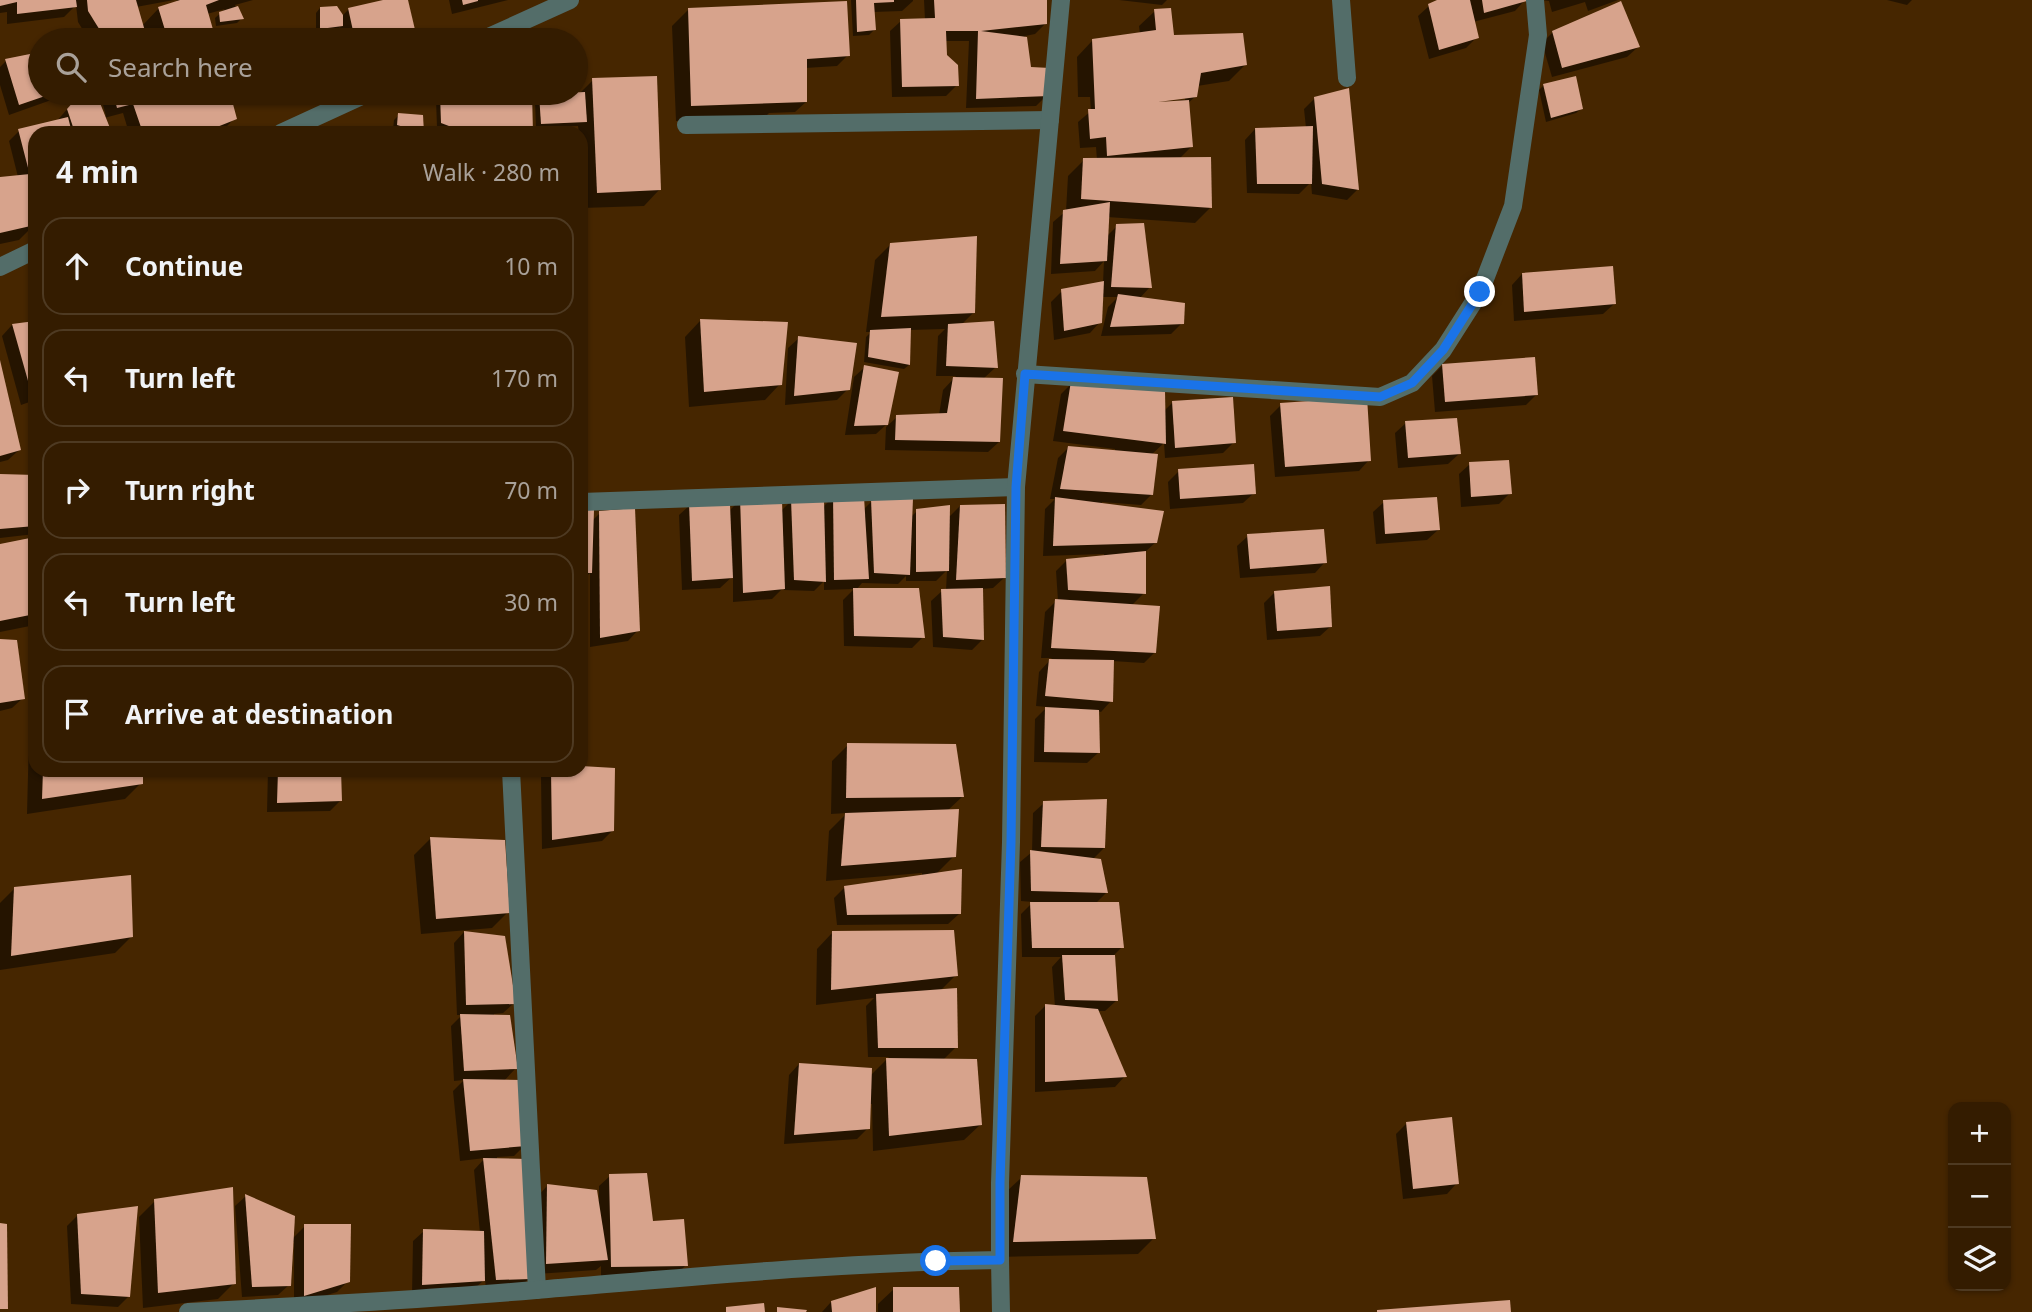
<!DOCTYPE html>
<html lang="en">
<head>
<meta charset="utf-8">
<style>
	body { margin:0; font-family:"Noto Sans",sans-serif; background:#3c250a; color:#f1f3f6 }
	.controls { position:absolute; right:21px; bottom:21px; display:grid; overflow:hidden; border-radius:14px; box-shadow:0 2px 5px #0004 }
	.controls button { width:63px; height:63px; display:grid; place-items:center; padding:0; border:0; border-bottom:2px solid #4e3a22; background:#341c00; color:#f1f3f6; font:35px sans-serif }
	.stop { position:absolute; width:21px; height:21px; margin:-16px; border:5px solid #1a73e8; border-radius:50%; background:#fff }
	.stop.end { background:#1a73e8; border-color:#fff; box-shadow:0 2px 7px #0008 }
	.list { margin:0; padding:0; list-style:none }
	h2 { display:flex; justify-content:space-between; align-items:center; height:91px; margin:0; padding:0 28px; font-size:30px }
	h2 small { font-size:23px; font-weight:400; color:#a9a199 }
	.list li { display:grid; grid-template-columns:46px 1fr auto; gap:21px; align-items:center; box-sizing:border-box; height:98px; margin:0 14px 14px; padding:0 14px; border:2px solid #4e3a22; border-radius:21px }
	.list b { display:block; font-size:26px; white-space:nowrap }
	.list em { font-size:23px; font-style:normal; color:#a9a199 }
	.icon { flex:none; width:38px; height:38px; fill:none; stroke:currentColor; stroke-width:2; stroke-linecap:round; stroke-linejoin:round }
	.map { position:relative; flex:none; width:2032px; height:1312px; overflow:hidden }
	.search { position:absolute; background:#341c00; box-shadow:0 2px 5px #0004; left:28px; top:28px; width:560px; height:77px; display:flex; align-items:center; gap:18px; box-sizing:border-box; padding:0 24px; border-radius:38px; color:#a9a199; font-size:26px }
	.panel { position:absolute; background:#341c00; box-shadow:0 2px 5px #0004; left:28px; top:126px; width:560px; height:651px; border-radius:21px }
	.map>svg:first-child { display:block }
	.shadow { fill:#0007; fill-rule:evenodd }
	.building { fill:#d7a38c }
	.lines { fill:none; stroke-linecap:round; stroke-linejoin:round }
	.minor { stroke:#536d69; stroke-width:18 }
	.route { stroke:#1a73e8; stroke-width:9 }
</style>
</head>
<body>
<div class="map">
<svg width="2032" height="1312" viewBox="0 0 2032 1312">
	<rect width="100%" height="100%" fill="#462600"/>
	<g class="shadow">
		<path d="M0,0H174L136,7L142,26L159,8L178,3L177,0H253L235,5L242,18L237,23L216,26L215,18L225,9L207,14L214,40H147L146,36L142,40H89L78,22L76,5L64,17L7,24V12L0,13Z"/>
		<path d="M391,0H406L414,34L407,40H343L340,27L337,30L316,33V13L320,8L342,16L349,9Z"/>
		<path d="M449,0H508L452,14Z"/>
		<path d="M851,0H913V1L902,11L873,12L874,30L869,35L853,36Z"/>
		<path d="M924,0H1046L1045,24L1035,34L1025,36L1030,69L1047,95L1036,106L966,108L969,41H945V56L957,85L946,96L892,97L890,31L901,21L925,20Z"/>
		<path d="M1119,0H1167L1162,5Z"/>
		<path d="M1441,0H1525L1515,11L1473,22L1477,37L1466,48L1429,59L1418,16L1429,6Z"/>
		<path d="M1541,0H1618L1588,11L1585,2L1552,12L1549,1Z"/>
		<path d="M1887,0H1912L1907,5Z"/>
		<path d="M688,10L848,55L837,66L805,68L806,102L795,112L769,113L764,118L676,121L672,26Z"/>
		<path d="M1155,11L1173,37L1245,65L1229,81L1197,86L1196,96L1187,104L1191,147L1179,159L1211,207L1195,223L1107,217L1106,237L1117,226L1150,287L1139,299L1182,323L1171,334L1101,336L1108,307L1118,297H1102L1100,322L1090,333L1054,340L1051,302L1062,291L1103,283L1104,261L1095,271L1051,274L1053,222L1066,211L1068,176L1084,160H1097L1096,147L1080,148L1078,122L1091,111L1090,97H1078L1077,57L1092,41L1140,34L1139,26ZM1185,97V100L1119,108Z"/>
		<path d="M1553,32L1638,47L1627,57L1552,77L1542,43Z"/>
		<path d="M40,54V93H71L9,115L0,85V67L6,61Z"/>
		<path d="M593,80L659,190L644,206L582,208L581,133H579L578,126L536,128L535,101L540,96L579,94Z"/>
		<path d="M1544,85L1581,109L1576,113L1546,122L1539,90Z"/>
		<path d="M81,93H95L104,117L106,116L100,93H228L235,118L220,133H129L123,113L104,118L110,133H35V224L19,240L0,244V178L18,177L9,141L19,131L56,122Z"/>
		<path d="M445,93H531L532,133H451L437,127L436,100L441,95L445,96Z"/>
		<path d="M1315,98L1358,189L1347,200L1312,194L1311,182L1299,194L1247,193L1245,140L1255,129L1306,128L1304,109Z"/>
		<path d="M399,115L421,117L422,133H403L393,130L394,120Z"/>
		<path d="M891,244L973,313L961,325L996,367L983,379L999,442L988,452L885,450L886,427L897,417L939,415L943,390L956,376H936L938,336L945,329L910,330L909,365L904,369L864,362L866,337L871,332H866L875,260Z"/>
		<path d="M1522,274L1614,304L1603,314L1514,321L1512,285Z"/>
		<path d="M700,321L780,384L765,400L689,407L685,337Z"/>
		<path d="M35,323V400L21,405L2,336L12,325Z"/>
		<path d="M799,338L848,389L837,400L785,405L788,348Z"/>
		<path d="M0,363L19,450L8,460L0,462Z"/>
		<path d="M1443,365L1536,395L1526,405L1435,412L1432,376Z"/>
		<path d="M865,367L887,424L876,434L845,435L854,377Z"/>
		<path d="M1072,383L1163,412L1172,403L1234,442L1223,453L1165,458L1164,443L1151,455L1152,494L1141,505L1102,502L1101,505L1156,542L1144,553V593L1131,606L1155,652L1144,663L1112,661L1111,701L1101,712L1098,711V753L1087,763L1034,762L1035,719L1047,707L1036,706L1039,672L1052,658H1041L1045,612L1056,601H1058L1056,571L1067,560L1104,557V554L1043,556L1045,509L1055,499H1050L1058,458L1068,448L1115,452V449L1053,441L1061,394Z"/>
		<path d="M1281,405L1369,460L1359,471L1275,477L1270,416Z"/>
		<path d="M1406,423L1459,454L1448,464L1398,468L1395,433Z"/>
		<path d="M1470,464L1510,493L1499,504L1461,507L1459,474Z"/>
		<path d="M1179,471L1254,493L1243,503L1170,509L1168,482Z"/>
		<path d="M0,476L35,477V534L0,538Z"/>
		<path d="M834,496L863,510L872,501L911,517L917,511L948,518L960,506L1004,578L993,588L981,589L982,640L972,650L933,647L931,601L942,591L946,590L947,570L936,581H906V576L898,584L862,583L856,590L923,637L912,648L844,646L843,600L854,589L824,590V581L814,591L784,590V587L772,599L733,602V576L720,588L682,590L679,515L690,505L729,511L741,499L780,512L792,500L822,508Z"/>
		<path d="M1384,502L1438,530L1427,540L1376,544L1373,512Z"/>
		<path d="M581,511L592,521L600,513L638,630L628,641L590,647V573L581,581Z"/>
		<path d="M1248,536L1325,562L1315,573L1240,578L1237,546Z"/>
		<path d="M35,539V625L0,632V546Z"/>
		<path d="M1275,592L1331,626L1320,636L1267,640L1264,603Z"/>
		<path d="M0,641L23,698L12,708L0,711Z"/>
		<path d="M35,729V770H141V783L125,799L27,814L29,735Z"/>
		<path d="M848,745L962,797L947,811L954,856L936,874L959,914L948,924L837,925L834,898L845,887L922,876V873L826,881L829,831L847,813L831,814L832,761Z"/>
		<path d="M581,768L613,830L602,841L542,849L541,777L548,770H581Z"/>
		<path d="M268,770H339L340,801L330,811L267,812Z"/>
		<path d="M1044,803L1104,848L1092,860L1106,893L1095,904L1122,947L1113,956L1116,1001L1105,1011H1097L1125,1076L1115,1087L1035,1092V1016L1045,1006L1055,1007L1052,967L1061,957H1022L1021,914L1033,902L1021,901L1020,862L1032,852L1033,813Z"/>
		<path d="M430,839L508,912L492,928L421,934L414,855Z"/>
		<path d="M15,888L131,937L115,953L0,970V903Z"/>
		<path d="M464,932L514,1003L503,1013L494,1014V1017L516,1068L503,1082L525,1145L514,1156L497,1157V1160L529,1278L519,1289L486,1290L485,1279L473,1290L412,1295L413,1241L424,1231L480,1233L474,1170L485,1158L460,1161L453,1091L464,1080L454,1081L451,1026L462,1015H457L454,943Z"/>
		<path d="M832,933L956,975L940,991L956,1047L942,1061L980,1125L964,1140L873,1151L872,1104H869L868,1128L857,1139L784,1144L789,1075L799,1064L870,1076L889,1057H868L866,1006L874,998L816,1005L817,949Z"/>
		<path d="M1407,1123L1457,1183L1447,1194L1403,1199L1396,1134Z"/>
		<path d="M610,1176L686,1265L675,1276L601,1277V1266L596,1270L536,1274L537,1197L547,1186L599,1200V1186Z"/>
		<path d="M1022,1177L1154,1238L1138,1254L998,1257L1006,1192Z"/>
		<path d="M246,1196L292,1239L305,1226L348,1281L337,1292L294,1305V1242H291L289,1285L278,1295L242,1297L235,1206Z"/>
		<path d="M155,1201L234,1283L218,1299L143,1308L139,1217Z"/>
		<path d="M77,1216L129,1296L118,1307L71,1304L67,1226Z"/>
		<path d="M894,1289L958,1312H878V1304Z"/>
		<path d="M831,1302L874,1312H822Z"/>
	</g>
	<g class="building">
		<path d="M0,0H76L77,7L17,14V2L0,6Z"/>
		<path d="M87,0H136L147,38L106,40L88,11Z"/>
		<path d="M180,0H219L206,5L216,40H168L158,7Z"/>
		<path d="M383,0H408L416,34L388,40H355L348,8Z"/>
		<path d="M462,0H478V1L463,5Z"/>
		<path d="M856,0H894V2L874,3L876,30L857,32Z"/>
		<path d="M934,0H1047V24L981,31L1027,37L1031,67L1050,68L1049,96L976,99L978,31H946L947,55L958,65L959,86L902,87L900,19L935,18Z"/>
		<path d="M1437,0H1470L1479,38L1439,50L1428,4Z"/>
		<path d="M1482,0H1526L1527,1L1484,13Z"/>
		<path d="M847,1L850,56L807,59V102L691,106L688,8Z"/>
		<path d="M1621,1L1640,47L1562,68L1552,31Z"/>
		<path d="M238,6L244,19L220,22L219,12Z"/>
		<path d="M337,6L343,15V26L320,29V7Z"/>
		<path d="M1171,8L1174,35L1243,33L1247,65L1201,73L1197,97L1158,102L1189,100L1193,147L1107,156L1106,137L1090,139L1088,109H1095L1092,39L1156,30L1154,9Z"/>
		<path d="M40,52V93H54L19,105L5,59Z"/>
		<path d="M657,76L661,190L597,193L592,78Z"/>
		<path d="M1576,76L1583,109L1551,118L1543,84Z"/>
		<path d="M1349,88L1359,190L1322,184L1314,97Z"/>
		<path d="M585,92L587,122L541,124L539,94Z"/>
		<path d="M81,93H96L112,133H75L67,109Z"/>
		<path d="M113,93H230L237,119L202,133H143L133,104L117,108Z"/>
		<path d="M461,93H532L533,133H459L462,131L441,123L440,94L461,96Z"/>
		<path d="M398,113L423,115L424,133L397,125Z"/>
		<path d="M68,117L72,133H35L34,191L18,129Z"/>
		<path d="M1313,126L1312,184H1257L1255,128Z"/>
		<path d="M1211,157L1212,208L1081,199L1083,158Z"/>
		<path d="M30,174L35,225L0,233V177Z"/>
		<path d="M1110,202L1107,261L1060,264L1063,210Z"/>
		<path d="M1144,223L1152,288L1111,287L1116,224Z"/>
		<path d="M977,236L975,313L881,317L890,243Z"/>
		<path d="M1613,266L1616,304L1524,312L1522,273Z"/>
		<path d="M1104,281L1102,323L1064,331L1061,289Z"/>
		<path d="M1118,294L1185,303L1184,324L1110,327Z"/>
		<path d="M700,319L788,322L782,385L704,392Z"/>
		<path d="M35,321V394L32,395L12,324Z"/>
		<path d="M994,321L998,368L946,366L948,324Z"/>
		<path d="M911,328L910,365L868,357L870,330Z"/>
		<path d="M798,336L857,343L850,390L794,396Z"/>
		<path d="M1535,357L1538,395L1445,402L1442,364Z"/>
		<path d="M0,360L21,450L0,456Z"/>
		<path d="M864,365L899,372L888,425L854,426Z"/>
		<path d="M953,377L1003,378L1000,442L895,440L896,415L947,413Z"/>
		<path d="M1071,381L1165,391L1166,444L1063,431Z"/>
		<path d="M1233,397L1236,443L1175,448L1172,401Z"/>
		<path d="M1367,397L1371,461L1285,467L1280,403Z"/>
		<path d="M1457,418L1461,454L1408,458L1405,421Z"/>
		<path d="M1068,446L1158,454L1153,495L1060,489Z"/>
		<path d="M1509,460L1512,494L1471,497L1469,462Z"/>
		<path d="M1254,464L1256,494L1180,499L1178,469Z"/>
		<path d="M0,474L35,475V526L0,529Z"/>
		<path d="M833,494L864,497L869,579L834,580Z"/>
		<path d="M740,497L782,501L785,589L743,593Z"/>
		<path d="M1055,497L1164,511L1157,543L1053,546Z"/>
		<path d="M1437,497L1440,530L1385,534L1383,500Z"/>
		<path d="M913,498L910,575L874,573L871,499Z"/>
		<path d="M791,499H824L826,582L794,580Z"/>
		<path d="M689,503L730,504L733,578L692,581Z"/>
		<path d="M1005,504L1006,578L956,580L960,505Z"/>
		<path d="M950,505L949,571L916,572V509Z"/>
		<path d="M635,508L640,631L600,638L599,511Z"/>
		<path d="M581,509L594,510L592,573H581Z"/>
		<path d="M1324,529L1327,563L1250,569L1247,534Z"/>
		<path d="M35,537V614L0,621V544Z"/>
		<path d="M1146,551V594L1068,590L1066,559Z"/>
		<path d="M1330,586L1332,627L1277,631L1274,591Z"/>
		<path d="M853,588H919L925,638L854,636Z"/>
		<path d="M983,588L984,640L943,637L941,589Z"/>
		<path d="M1055,599L1160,606L1156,653L1051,648Z"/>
		<path d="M581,629H583L585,651L581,652Z"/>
		<path d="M0,639L17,640L25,699L0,703Z"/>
		<path d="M1049,659L1114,660L1113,702L1045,696Z"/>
		<path d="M1045,707L1099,710L1100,753L1044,752Z"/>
		<path d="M847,743L956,744L964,797L846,798Z"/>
		<path d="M581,766L615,768L614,831L552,840L551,770H581Z"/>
		<path d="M43,770H143V784L42,799Z"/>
		<path d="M278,770H341L342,801L277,803Z"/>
		<path d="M1107,799L1105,848L1041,847L1043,801Z"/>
		<path d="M959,809L956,857L841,866L845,813Z"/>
		<path d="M430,837L505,840L510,913L436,919Z"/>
		<path d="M1030,850L1101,859L1108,893L1031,891Z"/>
		<path d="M962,869L961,914L847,915L844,886Z"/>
		<path d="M131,875L133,937L11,956L14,887Z"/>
		<path d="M1030,902H1119L1124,948H1032Z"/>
		<path d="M954,930L958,976L831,990L832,931Z"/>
		<path d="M464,931L505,936L516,1004L466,1005Z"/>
		<path d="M1062,955H1115L1118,1001L1065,1000Z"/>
		<path d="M957,988L958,1048H878L876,994Z"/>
		<path d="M1045,1004L1098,1009L1127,1077L1045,1082Z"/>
		<path d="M460,1014L510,1015L518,1069L464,1071Z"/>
		<path d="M886,1058L977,1059L982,1125L889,1136Z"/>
		<path d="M799,1063L872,1068L870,1129L794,1135Z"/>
		<path d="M463,1079L523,1080L526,1146L470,1151Z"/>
		<path d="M1452,1117L1459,1184L1413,1189L1406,1122Z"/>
		<path d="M483,1158L527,1159L531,1279L496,1280Z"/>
		<path d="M647,1173L653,1221L684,1219L688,1266L611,1267L609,1174Z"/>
		<path d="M1021,1175L1147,1177L1156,1239L1013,1242Z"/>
		<path d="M547,1184L597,1190L608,1260L546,1264Z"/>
		<path d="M233,1187L236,1284L158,1293L154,1199Z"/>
		<path d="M245,1194L295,1216L291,1286L252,1287Z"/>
		<path d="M138,1206L130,1297L81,1294L77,1214Z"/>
		<path d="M0,1223L7,1224L8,1309H0Z"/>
		<path d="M304,1224H351L350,1282L304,1296Z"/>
		<path d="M423,1229L484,1231L485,1281L422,1285Z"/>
		<path d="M876,1287V1312H832L831,1301Z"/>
		<path d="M893,1287H959L960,1312H893Z"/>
		<path d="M1510,1300L1511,1312H1377V1310Z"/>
		<path d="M764,1303L765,1312H726V1307Z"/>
		<path d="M777,1307L807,1310L806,1312H777Z"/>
	</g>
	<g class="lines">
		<g class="minor">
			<path d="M1341,0L1347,78"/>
			<path d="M482,40L570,0"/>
			<path d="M686,125L1050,120"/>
			<path d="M281,133L368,93"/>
			<path d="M0,267L35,250"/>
			<path d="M1025,374L1380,397L1412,383L1443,350L1480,292L1513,206L1538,35L1535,0"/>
			<path d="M581,502L1016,487"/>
			<path d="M511,770L537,1290"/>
			<path d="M1000,1260L1001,1312"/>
			<path d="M188,1312C304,1306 420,1300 536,1290C691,1277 845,1262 1000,1260V1183L1011,842L1016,487L1061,0"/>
		</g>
	</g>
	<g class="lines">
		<path class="route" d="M936,1261L1000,1260V1183L1011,842L1016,487L1025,374L1380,397L1412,383L1443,350L1480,292"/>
	</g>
</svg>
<div class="controls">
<button>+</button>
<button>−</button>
<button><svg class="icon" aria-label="layers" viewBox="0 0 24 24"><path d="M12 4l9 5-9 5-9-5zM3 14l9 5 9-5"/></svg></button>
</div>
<div class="stop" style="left:936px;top:1261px"></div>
<div class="stop end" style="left:1480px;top:292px"></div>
<div class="search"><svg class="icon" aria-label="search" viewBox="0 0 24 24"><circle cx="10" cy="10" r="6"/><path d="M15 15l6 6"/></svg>Search here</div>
<section class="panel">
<h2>4 min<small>Walk · 280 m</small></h2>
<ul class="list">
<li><svg class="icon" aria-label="ahead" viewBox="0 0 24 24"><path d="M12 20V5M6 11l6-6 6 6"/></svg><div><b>Continue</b></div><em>10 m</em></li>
<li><svg class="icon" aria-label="left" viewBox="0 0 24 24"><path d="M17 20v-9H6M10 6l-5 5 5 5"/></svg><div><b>Turn left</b></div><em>170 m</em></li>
<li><svg class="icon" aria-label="right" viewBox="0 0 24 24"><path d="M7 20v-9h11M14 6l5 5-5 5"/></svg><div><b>Turn right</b></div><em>70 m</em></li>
<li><svg class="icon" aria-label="left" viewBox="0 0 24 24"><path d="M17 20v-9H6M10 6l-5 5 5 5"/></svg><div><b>Turn left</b></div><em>30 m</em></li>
<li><svg class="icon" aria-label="arrive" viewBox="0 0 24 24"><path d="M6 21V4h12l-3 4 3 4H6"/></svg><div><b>Arrive at destination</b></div></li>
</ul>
</section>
</div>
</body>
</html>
